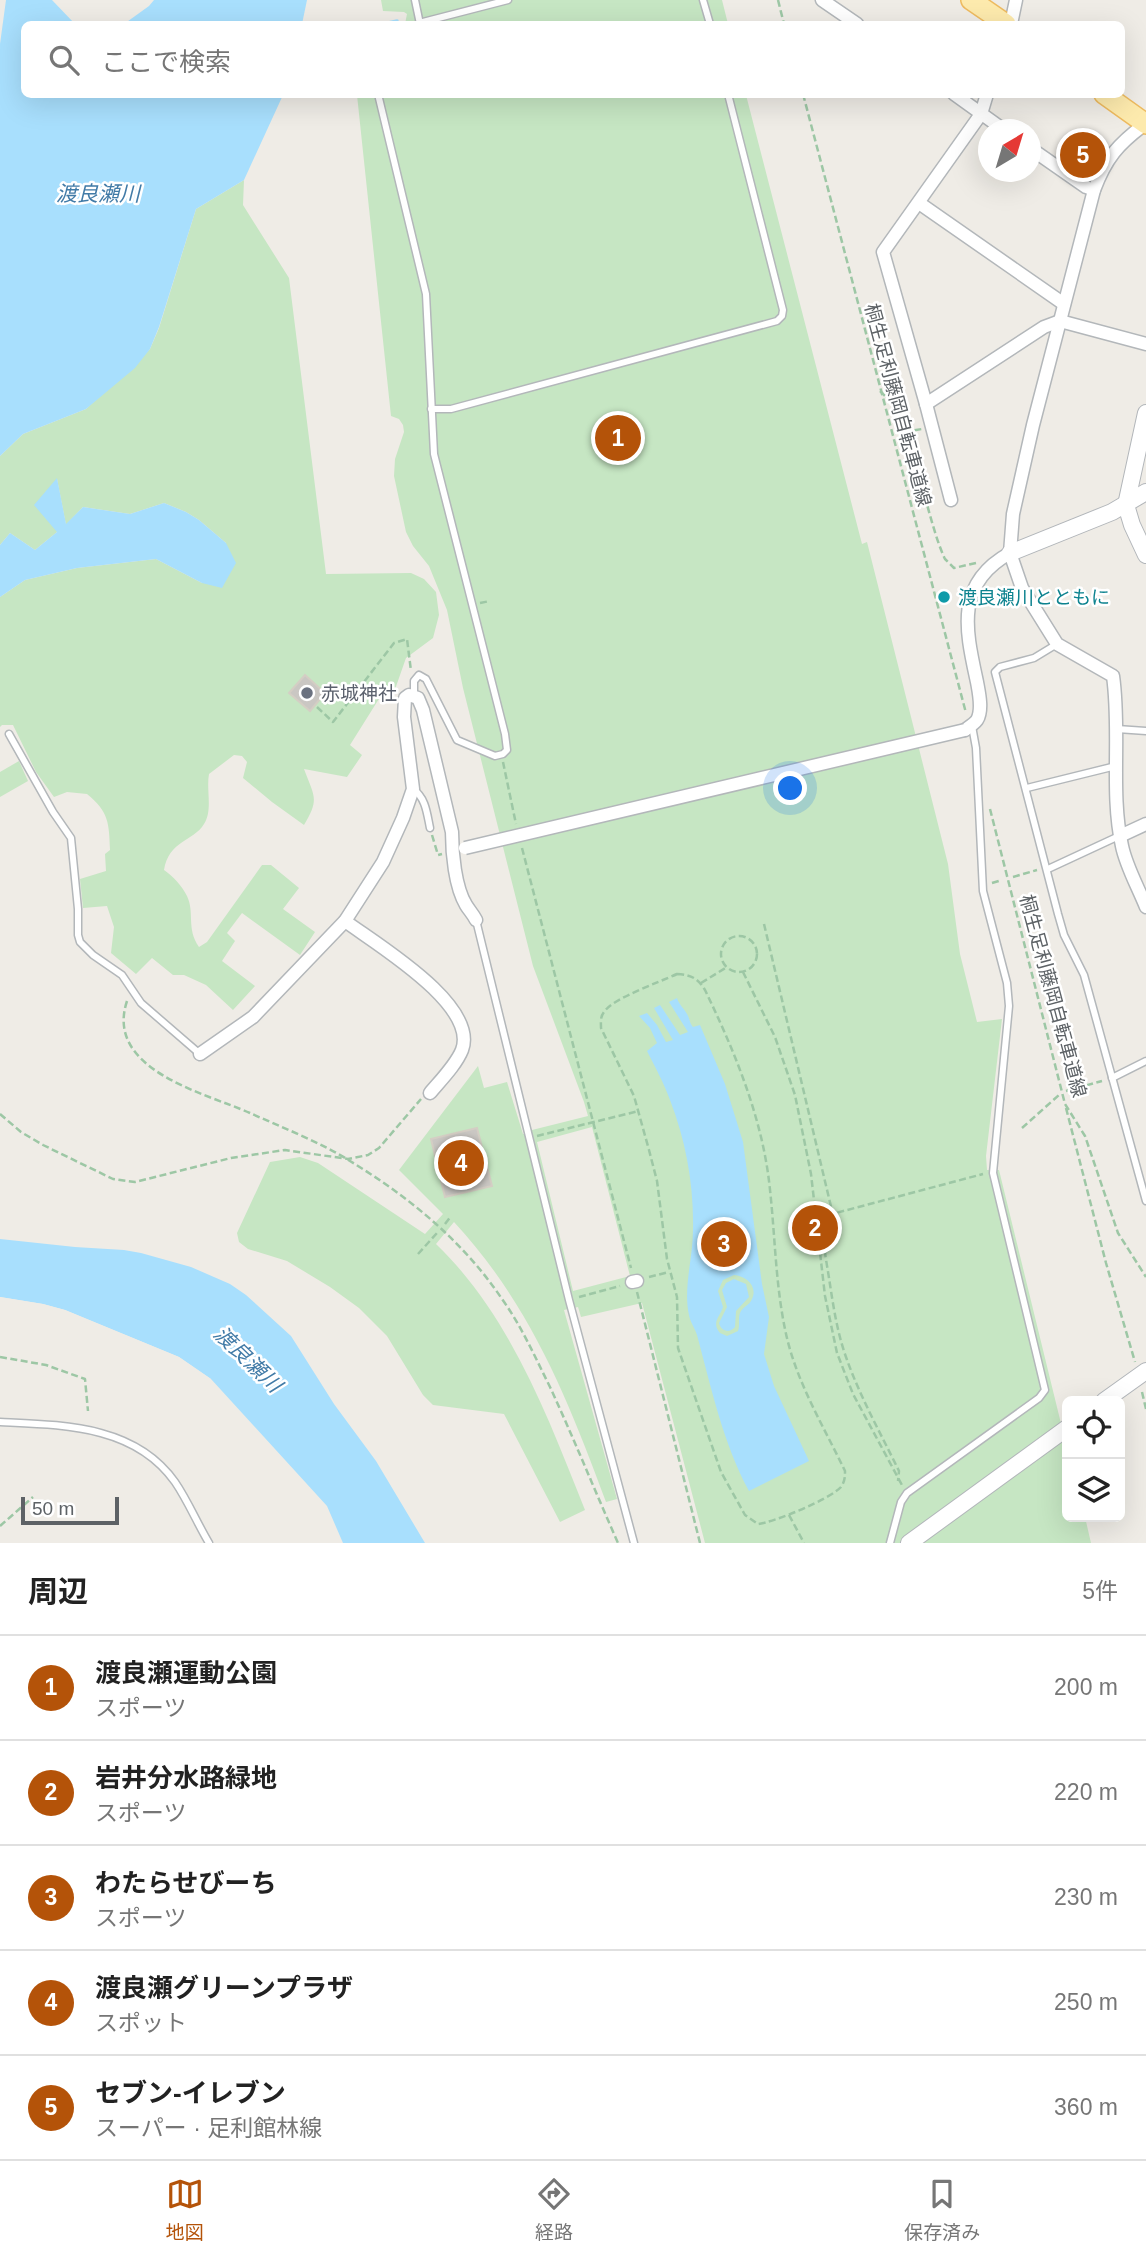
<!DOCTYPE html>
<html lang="ja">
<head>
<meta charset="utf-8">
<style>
	body { margin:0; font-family:Arial,"Noto Sans JP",sans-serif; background:#f2f2f2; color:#222 }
	.controls { position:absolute; right:21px; bottom:21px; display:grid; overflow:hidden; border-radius:10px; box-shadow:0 7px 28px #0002 }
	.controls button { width:63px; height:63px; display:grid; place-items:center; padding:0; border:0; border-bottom:2px solid #e0e0e0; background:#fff; color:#222; font:35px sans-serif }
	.compass { position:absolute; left:978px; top:119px; width:63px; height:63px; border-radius:50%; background:#fff; box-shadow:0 7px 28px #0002; rotate:38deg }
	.scale { position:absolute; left:21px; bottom:18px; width:98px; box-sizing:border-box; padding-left:7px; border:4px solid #5d6266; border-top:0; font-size:19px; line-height:24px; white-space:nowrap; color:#5d6266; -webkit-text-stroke:5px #fff; paint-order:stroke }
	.you { position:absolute; left:791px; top:789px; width:24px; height:24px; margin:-18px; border:5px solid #fff; border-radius:50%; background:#1a73e8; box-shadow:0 0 0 10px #1a73e833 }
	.badge { display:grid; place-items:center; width:46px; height:46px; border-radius:50%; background:#b45309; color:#fff; font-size:23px; font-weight:700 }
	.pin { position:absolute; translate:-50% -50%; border:4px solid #fff; box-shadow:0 2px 7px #0006 }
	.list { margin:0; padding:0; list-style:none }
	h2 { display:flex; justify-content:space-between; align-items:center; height:91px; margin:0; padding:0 28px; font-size:30px }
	h2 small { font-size:23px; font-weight:400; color:#767676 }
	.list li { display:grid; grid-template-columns:46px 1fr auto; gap:21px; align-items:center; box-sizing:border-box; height:105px; padding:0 28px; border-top:2px solid #e0e0e0 }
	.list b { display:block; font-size:26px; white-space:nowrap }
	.list p { margin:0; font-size:23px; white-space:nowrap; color:#767676 }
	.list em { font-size:23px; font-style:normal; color:#767676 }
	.icon { flex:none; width:38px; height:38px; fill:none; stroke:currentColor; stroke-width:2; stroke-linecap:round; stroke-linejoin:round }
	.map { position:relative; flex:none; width:1146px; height:1543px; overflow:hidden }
	.search { position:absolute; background:#fff; box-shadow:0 7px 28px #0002; left:21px; right:21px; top:21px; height:77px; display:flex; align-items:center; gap:18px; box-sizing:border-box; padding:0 24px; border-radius:10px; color:#767676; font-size:26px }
	.sheet { height:616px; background:#fff }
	nav { display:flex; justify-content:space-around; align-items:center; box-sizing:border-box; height:98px; border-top:2px solid #e0e0e0; background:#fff; font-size:19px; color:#767676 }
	nav a { display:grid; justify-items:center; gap:4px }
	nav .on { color:#b45309 }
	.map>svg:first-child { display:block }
	.green { fill:#c6e6c3; fill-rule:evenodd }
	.water { fill:#a8dffd; fill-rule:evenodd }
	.pier { fill:#efece6 }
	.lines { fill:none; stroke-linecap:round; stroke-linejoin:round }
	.stream { stroke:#a8dffd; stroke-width:3.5 }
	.building { fill:#cac7c3; stroke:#d4cec4; stroke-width:2 }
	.lane-casing { stroke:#b3b7ba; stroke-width:9 }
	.street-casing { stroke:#b3b7ba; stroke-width:15 }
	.secondary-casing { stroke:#b2b6ba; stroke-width:18 }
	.primary-casing { stroke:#eebb60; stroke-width:22 }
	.path { stroke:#9dc7a5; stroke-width:2.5; stroke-dasharray:7 3.5; stroke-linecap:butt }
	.lane { stroke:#fff; stroke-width:6 }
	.street { stroke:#fff; stroke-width:12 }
	.secondary { stroke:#fff; stroke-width:16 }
	.primary { stroke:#fdeaad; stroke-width:19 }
	.street-bridge-casing { stroke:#b3b7ba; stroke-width:15; stroke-linecap:butt }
	.street-bridge { stroke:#fff; stroke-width:12 }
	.culture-dot { fill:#0f9aa8; stroke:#fff; stroke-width:2.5 }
	.worship-dot { fill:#6b7280; stroke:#fff; stroke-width:2.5 }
	.labels { text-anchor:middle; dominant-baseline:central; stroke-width:5; stroke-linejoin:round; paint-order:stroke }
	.street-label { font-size:19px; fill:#5d6266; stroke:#fff }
	.culture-label { font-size:19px; fill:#0d838f; stroke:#fff; text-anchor:start }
	.worship-label { font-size:19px; fill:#5b616d; stroke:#fff; text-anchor:start }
	.water-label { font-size:21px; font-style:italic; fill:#417ba7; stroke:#fff }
</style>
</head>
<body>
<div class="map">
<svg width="1146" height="1543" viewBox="0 0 1146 1543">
	<rect width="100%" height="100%" fill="#efece6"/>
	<g class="green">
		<path d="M381,0H722L728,24H405L407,14L404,12L383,11Z"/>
		<path d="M357,95H746L862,544L867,542L948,864L960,954L977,1022L1002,1019L986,1156L987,1170H999L1067,1448V1517H1085L1091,1543H705L642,1303L581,1317L578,1307L564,1310L617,1499L606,1502C568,1399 530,1304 454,1222L436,1244C510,1315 548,1417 585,1510L560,1522L504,1414L433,1405L423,1395L387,1336L359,1308L330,1287L287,1261L248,1249L239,1242L237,1233L270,1162L300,1157L318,1163L425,1234L443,1214L399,1170L478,1066L484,1088L507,1082L523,1134L532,1133V1130L588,1116L584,1102L533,966L463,688L447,610L429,566L413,546L406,532L394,476L395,459L404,432L403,425L399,419L391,416ZM592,1127L630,1276L573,1291L537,1142Z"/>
		<path d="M244,180L243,205L289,278L326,574L411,573L424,579L436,592L439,615L433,638L406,658L393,695L382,694L350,745L362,755L347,777L304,769C314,796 320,799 304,825L272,802L243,778L247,762L242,756L234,755L209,774C206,790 213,810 204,824C193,842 169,840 164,870C173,876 182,886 187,896C195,913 186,928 199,947L207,942L262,865H271L299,888L283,909L315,932L300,955L242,913L227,933L235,941L222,961L255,986L233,1010L206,985L184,975H173L152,958L136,974L111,953L114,927L107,906L83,908L80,879L106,871L105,854L110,850C109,823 109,812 87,794L67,792L54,797L36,772L13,725H2L0,727V597L25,580L77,568L156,559L202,583L226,543L199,520L186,512L164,503L130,514L83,507L66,525L57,479V532L35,550L10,533L0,545V456L23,434L86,409L150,349L159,328L196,209Z"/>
		<path d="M19,761L28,781L0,797V772Z"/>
	</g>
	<g class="water">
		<path d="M6,0H52L75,24H24V94L283,95L244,180L196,209L159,327L150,349L135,368L86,409L23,434L0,456V44Z"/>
		<path d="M154,0H307L302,24H124L149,6Z"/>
		<path d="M57,478L66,524L83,507L130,514L164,503L186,512L199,520L226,543L236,563L222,588L202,583L156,559L77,568L25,580L0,597V545L10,533L35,550L57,532L34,505Z"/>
		<path d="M677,998C679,1005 684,1008 687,1014C690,1019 689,1022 693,1027L700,1025L725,1084L743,1142L762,1284L769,1317L764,1354L774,1386L809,1461L749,1491C723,1443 711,1387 697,1335C695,1328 690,1322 689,1315C683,1288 693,1258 693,1230C694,1186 686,1141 670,1100C664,1083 655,1067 647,1051L657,1043L650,1028L639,1016L647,1013L657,1025L666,1042L673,1040L654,1008L660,1005L680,1035L688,1032L669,1002ZM734,1275C746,1276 758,1286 752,1299C750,1305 742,1307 740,1313C738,1318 740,1325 738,1331L727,1336L720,1333C711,1322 720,1317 723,1307L718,1291L723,1280Z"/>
		<path d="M0,1239L75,1247L124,1250L141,1253L191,1267L230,1284L246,1295L291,1336L334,1404L376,1461L425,1543H343L327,1506L211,1379L179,1357L65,1310L43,1304L0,1297Z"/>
		<path d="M734,1279L746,1284L749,1297L736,1311L735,1327C729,1334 721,1331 719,1323L727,1307L722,1290L726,1283Z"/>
	</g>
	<path class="pier" d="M0,1297L43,1304L65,1310L179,1357L211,1379L208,1381L178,1360L64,1313L0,1301Z"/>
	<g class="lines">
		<path class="stream" d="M384,24L397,21"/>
	</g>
	<g class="building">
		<path d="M1084,135L1102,149L1083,174L1064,160Z"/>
		<path d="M305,675L325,693L310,711L289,693Z"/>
		<path d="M477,1128L492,1186L445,1197L431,1139Z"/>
	</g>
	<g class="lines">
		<defs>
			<g id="lane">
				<path d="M415,0L420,24"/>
				<path d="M703,0L710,24"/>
				<path d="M419,23L508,0"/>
				<path d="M378,94L426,294L434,454L505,734L507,750L503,754L495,756L457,740L426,679L419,675L414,681V695"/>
				<path d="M431,409H451L777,321L782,316L783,310L728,94"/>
				<path d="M1057,644L1034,658L1000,667L995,672L1058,914L1064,935L1084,975L1146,1201"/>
				<path d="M1117,729L1146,731"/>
				<path d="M9,734L53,812L71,838L78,909V935L80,942L93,955L122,975L141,1003L200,1054"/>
				<path d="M1027,788L1116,766"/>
				<path d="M413,789C426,798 427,814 430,828"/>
				<path d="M1048,869L1119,836"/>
				<path d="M476,920L569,1300L634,1543"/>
				<path d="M1112,1078L1146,1061"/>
				<path d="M0,1422C63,1425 135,1425 175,1482C188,1501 197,1523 209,1543"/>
				<path d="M890,1543L901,1502L907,1493L1039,1398L1045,1390L993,1173L1009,1006L1007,983L983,891L976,748L972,726"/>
			</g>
			<g id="street">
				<path d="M822,0L857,24"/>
				<path d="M1011,24L1016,0"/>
				<path d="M954,94L1004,130"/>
				<path d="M1145,124C1118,144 1106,158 1094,190L1033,425L1013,514L1010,553L1022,588L1057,644L1113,676C1121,732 1110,793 1122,846C1126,866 1138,887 1146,907"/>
				<path d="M1030,148L1086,187L1094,190"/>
				<path d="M919,203L1064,304"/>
				<path d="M926,404L1044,327L1060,321L1146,344"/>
				<path d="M951,500L926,404L883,252L981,114L987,94"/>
				<path d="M965,730C969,727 974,724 977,720C983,710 979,693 977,682C966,631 954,584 1010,553"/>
				<path d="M1120,836L1146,824"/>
				<path d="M345,921C376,944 479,1005 462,1050C456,1065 440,1081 430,1093"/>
				<path d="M200,1054L253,1017L345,921L383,862L403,818L413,789L404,717L405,698L409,695L418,698L423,710L452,832C452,853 455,887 466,905C469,910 473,914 476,920"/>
				<path d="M632,1282L637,1281"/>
			</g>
			<g id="secondary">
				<path d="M1146,413L1126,505L1132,525L1146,555"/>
				<path d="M1010,553L1112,512L1146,492"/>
				<path d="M1104,1401L1146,1371"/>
				<path d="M909,1543L1067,1428"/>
			</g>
			<g id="primary">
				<path d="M971,0L1006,24"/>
				<path d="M1104,94L1146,124"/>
			</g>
		</defs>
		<use href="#lane" class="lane-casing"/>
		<use href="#street" class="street-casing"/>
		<use href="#secondary" class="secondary-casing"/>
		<use href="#primary" class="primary-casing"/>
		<g class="path">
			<path d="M778,0L784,24"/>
			<path d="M803,94L966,713"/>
			<path d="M880,391C913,419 925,517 945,559L954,568L976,563"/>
			<path d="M904,432L922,429"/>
			<path d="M480,603L490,601"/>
			<path d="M317,707L333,722L394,643L407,639L411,671"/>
			<path d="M503,762L516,824"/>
			<path d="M990,809L1065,1104L1085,1136L1118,1233L1146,1277"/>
			<path d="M432,835L438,855L442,854"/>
			<path d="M522,848L631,1268"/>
			<path d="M1013,877L1037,870"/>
			<path d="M992,883L1002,880"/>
			<path d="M764,924L833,1215C820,1240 825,1251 829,1278C833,1304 837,1332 846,1357C860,1397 881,1434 899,1471L898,1481"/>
			<circle cx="739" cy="954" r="18"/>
			<path d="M743,972L775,1037L795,1095L811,1174L825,1296L837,1353L853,1394L903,1487"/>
			<path d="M677,974C691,975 698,978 705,990C734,1050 761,1115 769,1181C775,1230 775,1281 785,1329C795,1380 823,1425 845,1471C845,1477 845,1481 841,1487C830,1499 775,1522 758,1524L745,1515L721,1472L678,1348L677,1297L667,1259L657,1181L649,1150L634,1096L601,1028C601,1023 600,1017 604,1012C613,998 660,982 677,974Z"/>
			<path d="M701,983L727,967"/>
			<path d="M127,1001C104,1070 205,1093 250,1113C281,1127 322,1143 350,1161C409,1197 463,1241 502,1299C522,1327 535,1357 550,1387C574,1439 595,1491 618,1543"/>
			<path d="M1066,1091L1102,1081"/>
			<path d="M1066,1108L1106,1263L1135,1362"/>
			<path d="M0,1114L21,1132L43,1145L113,1179L135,1182L231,1158L285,1150L348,1159L368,1155L379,1148L421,1099"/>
			<path d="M1022,1128L1059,1095"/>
			<path d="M537,1136L639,1111"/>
			<path d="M817,1218L983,1174"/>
			<path d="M445,1224L451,1216"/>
			<path d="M418,1254L437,1233"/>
			<path d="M649,1277L669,1272"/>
			<path d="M637,1292L700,1543"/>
			<path d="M579,1297L620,1286"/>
			<path d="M0,1357L46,1365L85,1379L88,1411"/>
			<path d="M1142,1392L1146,1409"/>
			<path d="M789,1515L804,1543"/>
			<path d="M0,1526L33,1497"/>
		</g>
		<use href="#lane" class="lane"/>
		<use href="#street" class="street"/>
		<use href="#secondary" class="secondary"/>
		<use href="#primary" class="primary"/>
		<defs>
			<path id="street-bridge" d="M465,848L965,730"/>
		</defs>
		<use href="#street-bridge" class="street-bridge-casing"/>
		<use href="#street-bridge" class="street-bridge"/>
	</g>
	<circle class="culture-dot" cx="944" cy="597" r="7"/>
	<circle class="worship-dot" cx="307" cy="693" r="7"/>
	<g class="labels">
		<g class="street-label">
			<text transform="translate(898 405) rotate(75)">桐生足利藤岡自転車道線</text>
			<text transform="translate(1053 996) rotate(75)">桐生足利藤岡自転車道線</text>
		</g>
		<g class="culture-label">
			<text x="958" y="597">渡良瀬川とともに</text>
		</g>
		<g class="worship-label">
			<text x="321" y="693">赤城神社</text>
		</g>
		<g class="water-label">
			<text x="98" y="193">渡良瀬川</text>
			<text transform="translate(248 1359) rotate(44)">渡良瀬川</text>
		</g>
	</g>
</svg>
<div class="controls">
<button><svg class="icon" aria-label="locate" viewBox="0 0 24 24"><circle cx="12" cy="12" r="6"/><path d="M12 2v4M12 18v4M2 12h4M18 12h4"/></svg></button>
<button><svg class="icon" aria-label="layers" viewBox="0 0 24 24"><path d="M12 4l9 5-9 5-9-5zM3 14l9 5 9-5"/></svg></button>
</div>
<svg class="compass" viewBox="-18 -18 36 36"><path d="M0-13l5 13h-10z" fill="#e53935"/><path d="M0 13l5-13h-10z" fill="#767676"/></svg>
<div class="scale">50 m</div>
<div class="you"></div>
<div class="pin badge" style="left:618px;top:438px">1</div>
<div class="pin badge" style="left:815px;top:1228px">2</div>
<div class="pin badge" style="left:724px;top:1244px">3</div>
<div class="pin badge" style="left:461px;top:1163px">4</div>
<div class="pin badge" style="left:1083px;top:155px">5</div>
<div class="search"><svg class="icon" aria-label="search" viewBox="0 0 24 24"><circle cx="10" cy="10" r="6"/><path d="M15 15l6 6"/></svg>ここで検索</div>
</div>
<section class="sheet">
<h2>周辺<small>5件</small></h2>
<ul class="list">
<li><span class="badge">1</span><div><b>渡良瀬運動公園</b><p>スポーツ</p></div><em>200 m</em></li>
<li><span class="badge">2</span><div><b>岩井分水路緑地</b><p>スポーツ</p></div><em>220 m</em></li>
<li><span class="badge">3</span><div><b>わたらせびーち</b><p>スポーツ</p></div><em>230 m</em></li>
<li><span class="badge">4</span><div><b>渡良瀬グリーンプラザ</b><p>スポット</p></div><em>250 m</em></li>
<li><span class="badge">5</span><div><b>セブン-イレブン</b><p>スーパー · 足利館林線</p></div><em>360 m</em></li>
</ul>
</section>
<nav>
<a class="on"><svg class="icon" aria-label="map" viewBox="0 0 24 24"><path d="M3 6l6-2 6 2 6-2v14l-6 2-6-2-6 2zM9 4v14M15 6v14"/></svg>地図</a>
<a><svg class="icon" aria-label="directions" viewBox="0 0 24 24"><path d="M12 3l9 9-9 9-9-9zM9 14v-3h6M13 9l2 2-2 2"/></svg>経路</a>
<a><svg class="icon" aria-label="saved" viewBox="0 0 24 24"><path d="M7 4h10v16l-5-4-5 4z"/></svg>保存済み</a>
</nav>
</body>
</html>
